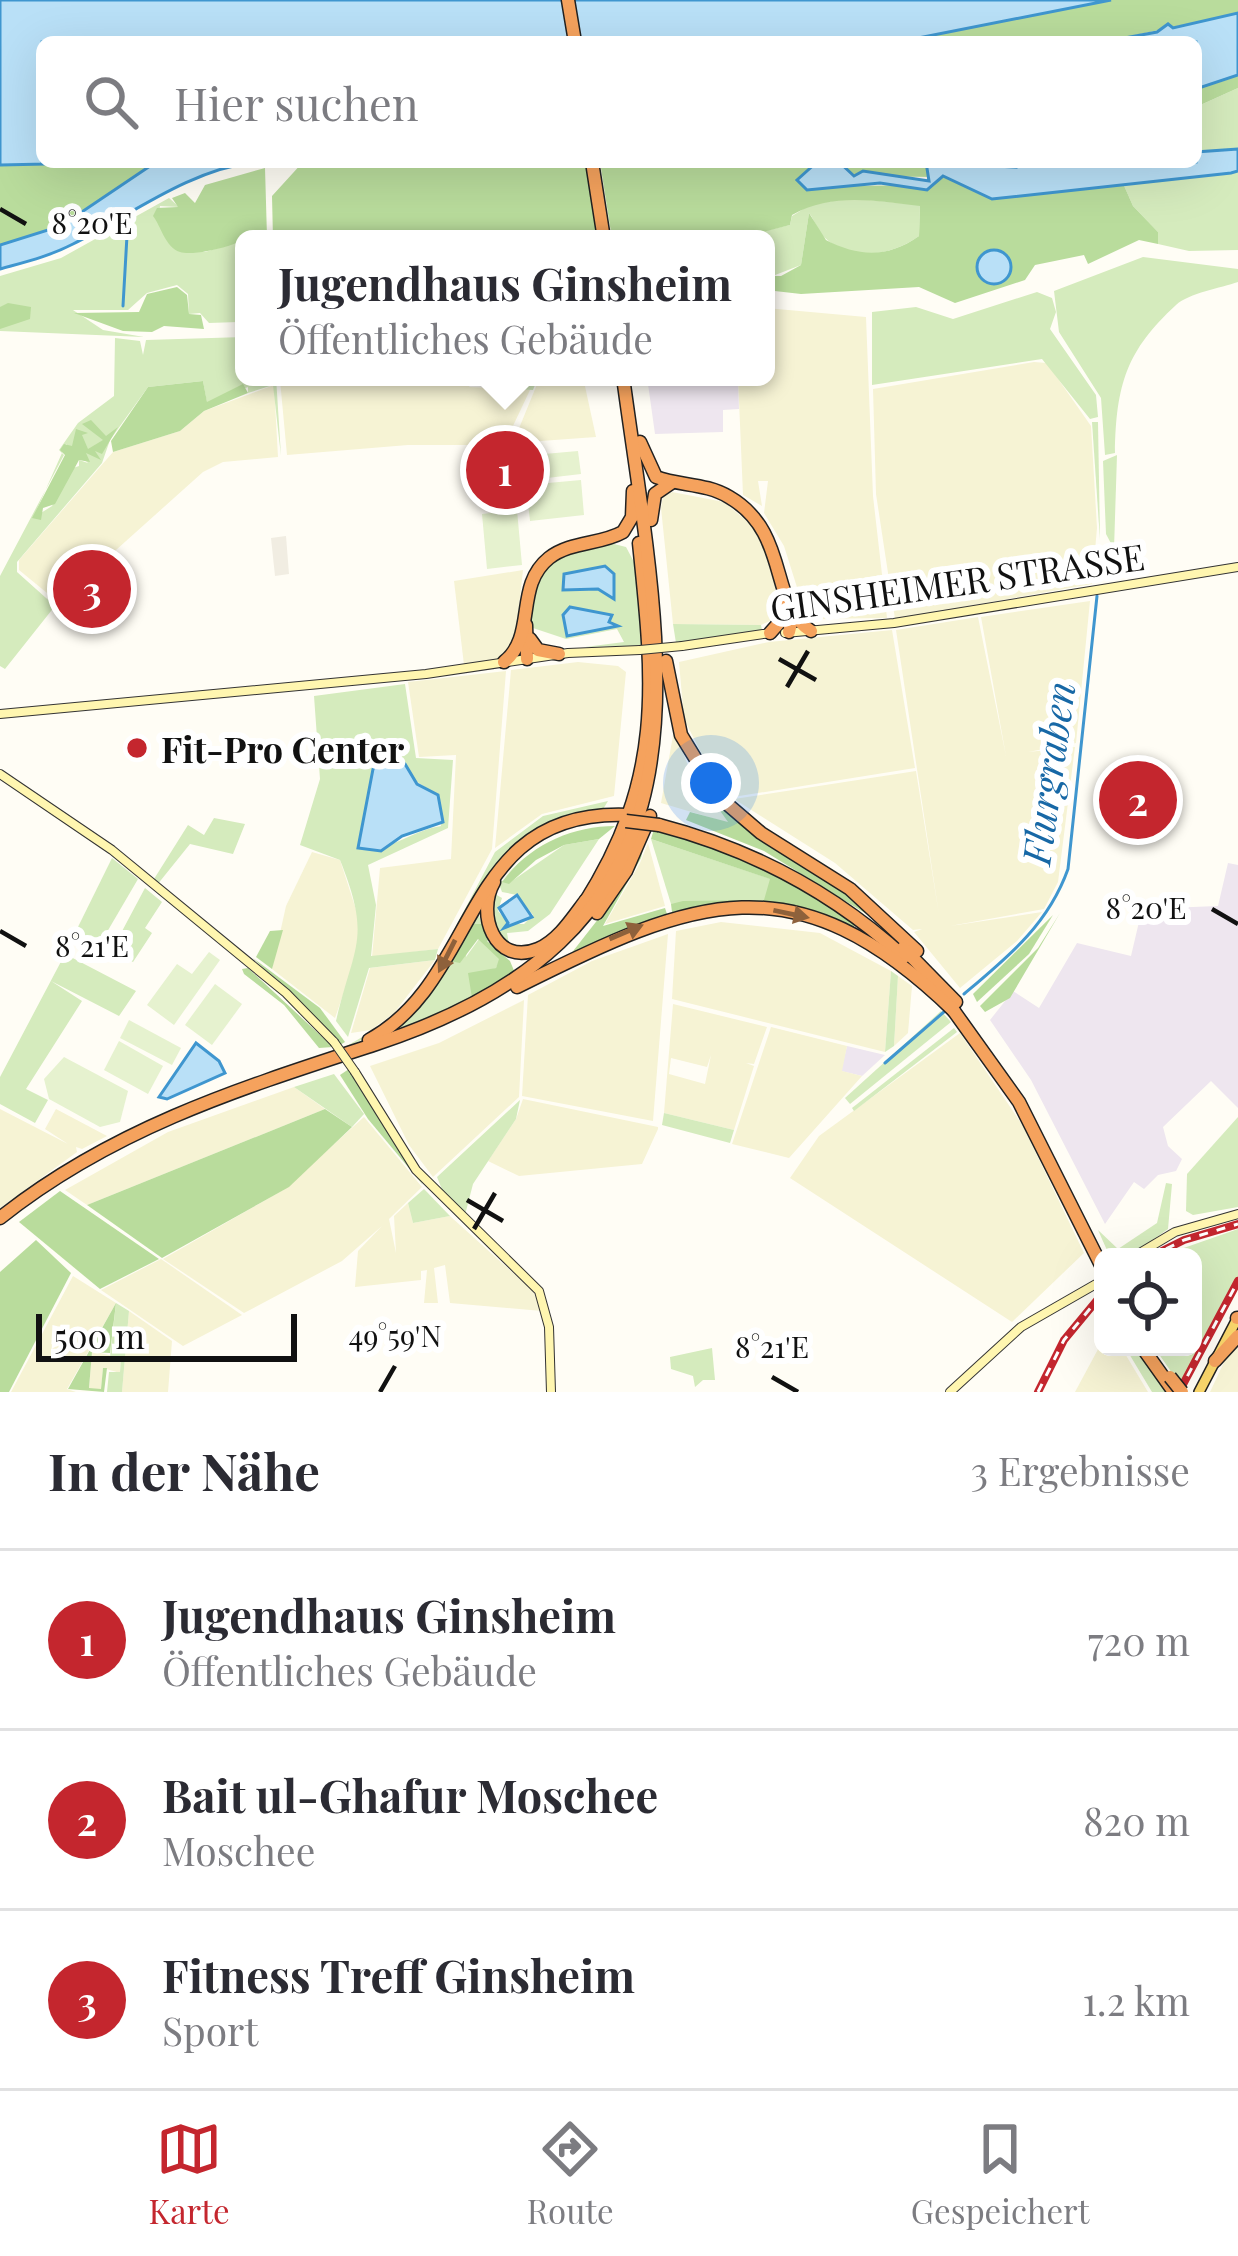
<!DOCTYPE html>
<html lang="de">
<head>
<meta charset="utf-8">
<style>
	body { margin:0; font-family:"Playfair Display",serif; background:#f7f7f7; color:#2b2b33 }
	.controls { position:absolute; right:36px; bottom:36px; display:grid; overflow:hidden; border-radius:18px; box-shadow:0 12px 48px #0002 }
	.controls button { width:108px; height:108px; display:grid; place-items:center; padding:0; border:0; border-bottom:3px solid #e1e1e2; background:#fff; color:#2b2b33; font:60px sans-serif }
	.scale { position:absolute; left:36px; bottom:30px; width:261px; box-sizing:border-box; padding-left:12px; border:6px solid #111; border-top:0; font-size:33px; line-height:42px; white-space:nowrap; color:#111; -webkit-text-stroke:9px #fff; paint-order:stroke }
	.you { position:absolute; left:711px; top:783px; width:42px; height:42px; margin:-30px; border:9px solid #fff; border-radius:50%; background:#1a73e8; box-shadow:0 0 0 18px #1a73e833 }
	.badge { display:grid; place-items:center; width:78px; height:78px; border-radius:50%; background:#c4262e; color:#fff; font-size:39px; font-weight:700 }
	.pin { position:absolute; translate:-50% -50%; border:6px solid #fff; box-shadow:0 3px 12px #0006 }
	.popup { position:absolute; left:235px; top:230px; width:540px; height:156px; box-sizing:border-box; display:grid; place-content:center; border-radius:18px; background:#fff; filter:drop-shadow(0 3px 9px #0005); font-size:39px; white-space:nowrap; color:#7c7c81 }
	.popup b { font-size:45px; color:#2b2b33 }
	.popup::after { content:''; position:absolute; left:50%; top:100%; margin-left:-24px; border:24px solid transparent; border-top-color:#fff }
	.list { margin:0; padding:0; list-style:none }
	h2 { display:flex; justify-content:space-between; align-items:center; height:156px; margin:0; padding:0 48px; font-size:51px }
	h2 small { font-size:39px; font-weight:400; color:#7c7c81 }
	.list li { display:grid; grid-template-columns:78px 1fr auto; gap:36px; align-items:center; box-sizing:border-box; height:180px; padding:0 48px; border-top:3px solid #e1e1e2 }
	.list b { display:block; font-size:45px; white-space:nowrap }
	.list p { margin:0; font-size:39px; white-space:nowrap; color:#7c7c81 }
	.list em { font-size:39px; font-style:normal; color:#7c7c81 }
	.icon { flex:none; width:66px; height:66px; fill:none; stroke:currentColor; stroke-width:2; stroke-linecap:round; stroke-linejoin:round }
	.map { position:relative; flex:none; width:1238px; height:1392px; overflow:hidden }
	.search { position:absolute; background:#fff; box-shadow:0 12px 48px #0002; left:36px; right:36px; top:36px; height:132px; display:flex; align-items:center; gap:30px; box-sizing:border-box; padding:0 42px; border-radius:18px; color:#7c7c81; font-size:45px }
	.sheet { height:696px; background:#fff }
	nav { display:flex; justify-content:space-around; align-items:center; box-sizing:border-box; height:168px; border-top:3px solid #e1e1e2; background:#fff; font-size:33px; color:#7c7c81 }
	nav a { display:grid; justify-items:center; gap:6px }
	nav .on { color:#c4262e }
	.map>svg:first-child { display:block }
	.industrial { fill:#eee6ef }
	.farmland { fill:#f6f3d4; fill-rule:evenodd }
	.green { fill:#d5ebbd; fill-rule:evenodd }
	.forest { fill:#b9dc9c }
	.pitch { fill:#e6f2cf }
	.plaza { fill:#f1ede2 }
	.water { fill:#b9e0f7; stroke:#3f96cf; stroke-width:3 }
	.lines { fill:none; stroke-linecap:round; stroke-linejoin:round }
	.stream { stroke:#3f96cf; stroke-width:3 }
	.secondary-casing { stroke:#333; stroke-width:10 }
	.primary-casing { stroke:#222; stroke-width:12 }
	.highway-casing { stroke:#222; stroke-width:15 }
	.secondary { stroke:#fff6b0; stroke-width:8 }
	.primary { stroke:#f9d66b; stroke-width:9 }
	.highway { stroke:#f5a25d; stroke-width:12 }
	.rail-casing { stroke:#c4262e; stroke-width:8 }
	.rail { stroke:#fff; stroke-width:3; stroke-dasharray:9; stroke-linecap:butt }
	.secondary-bridge-casing { stroke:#333; stroke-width:10; stroke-linecap:butt }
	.highway-bridge-casing { stroke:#222; stroke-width:15; stroke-linecap:butt }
	.secondary-bridge { stroke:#fff6b0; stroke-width:8 }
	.highway-bridge { stroke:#f5a25d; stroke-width:12 }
	.oneway { fill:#8e613b }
	.ticks { fill:none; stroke:#111; stroke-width:4.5 }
	.poi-dot { fill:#c4262e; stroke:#fff; stroke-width:4.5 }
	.labels { text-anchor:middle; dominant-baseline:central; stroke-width:12; stroke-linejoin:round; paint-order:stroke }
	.street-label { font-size:36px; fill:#111; stroke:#fff }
	.poi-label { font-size:36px; font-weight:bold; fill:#111; stroke:#fff; text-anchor:start }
	.water-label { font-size:39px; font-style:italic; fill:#1768a6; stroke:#fff }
	.ticks-label { font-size:30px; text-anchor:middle; fill:#111; stroke:#fff; stroke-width:12; stroke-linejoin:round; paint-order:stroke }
</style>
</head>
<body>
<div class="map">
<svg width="1238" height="1392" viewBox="0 0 1238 1392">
	<rect width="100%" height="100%" fill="#fffdf5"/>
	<g class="industrial">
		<path d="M647,377H738L739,409L723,410V432L655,434Z"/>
		<path d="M1228,863L1238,865V1108L1211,1081L1163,1127L1168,1146L1182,1159L1176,1171L1158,1175L1144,1189L1134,1182L1105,1224L1031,1080L990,1020L1013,991L1039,1008L1077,943L1131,956L1142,909L1218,906Z"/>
		<path d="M847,1046L885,1055L862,1076L841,1071Z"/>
	</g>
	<g class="farmland">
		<path d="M766,308L866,317L873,496L887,618L807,619L784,546L764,513L768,481H758L762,506L743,495L738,377H766Z"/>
		<path d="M1034,362L1047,363L1091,426L1097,528L1092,584L895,619L876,494L873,389Z"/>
		<path d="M288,377H456L470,387L530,390L504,445H408L287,455L280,380Z"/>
		<path d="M540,377H583L596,437L513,443Z"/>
		<path d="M274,385L278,457L223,462L203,472L58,602L19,570V560L113,452L180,431L204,411Z"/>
		<path d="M672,492L724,502L754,527L772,566L778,609L772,620L761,625L673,624L661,508L663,496Z"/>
		<path d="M523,570L515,643L504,658L464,665L454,581Z"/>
		<path d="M1090,601L1076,743L1028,752L1075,747L1058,882L1044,909L950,926L1042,912L1017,941L960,988L914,932L922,929L913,930L835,863L734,799L916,771L939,915L896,630L978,617L1006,756L981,617Z"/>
		<path d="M892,630L915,768L733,797L714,778L684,719L679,662L769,642Z"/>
		<path d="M578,662L618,666L626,672L614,796L542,814L495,848L511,670Z"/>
		<path d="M506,671L492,849L438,949L372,957L380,868L451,859L456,755L419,757L408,682Z"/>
		<path d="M674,730L689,768L729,823L661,803Z"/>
		<path d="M648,843L665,906L605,924L640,863Z"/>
		<path d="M312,852L340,860L361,925V943L335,1018L272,969L286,906Z"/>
		<path d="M721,922L820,933L891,971L885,1052L672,999L676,931Z"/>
		<path d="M668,934L653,1121L522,1096L528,995L592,961Z"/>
		<path d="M435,960L394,1013L371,1030L351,1033L370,968Z"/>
		<path d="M898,976L912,986L908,1033L894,1046Z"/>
		<path d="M524,1000L519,1097L433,1177L409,1145L370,1066L439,1043Z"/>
		<path d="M673,1004L767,1027L754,1064L746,1063L754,1066L734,1130L664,1113ZM711,1055L705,1084L669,1074L671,1058L707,1067Z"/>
		<path d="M771,1027L847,1046L842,1071L862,1076L789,1158L732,1144Z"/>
		<path d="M960,1033L1023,1126L1084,1253L1012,1322L790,1178L819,1136Z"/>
		<path d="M294,1087L325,1109L87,1205L65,1190L168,1132Z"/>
		<path d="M523,1099L658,1127V1129L642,1164L519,1176L488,1161L516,1119Z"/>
		<path d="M0,1109L68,1144L45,1129L56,1109L107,1136L82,1149L76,1147L77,1152L0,1208Z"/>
		<path d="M364,1117L422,1187L389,1219L396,1253L394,1216L408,1203L413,1223L450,1216L533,1291L542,1311L450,1303L445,1265L434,1268L438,1303H424L427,1270L421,1271V1280L355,1287L358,1251L382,1226L342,1261L244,1313L163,1259L283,1190Z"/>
		<path d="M161,1259L242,1315L183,1346L101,1290Z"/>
		<path d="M73,1276L116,1303L67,1389L76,1392H11Z"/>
		<path d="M129,1311L172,1341L168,1392H122Z"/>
		<path d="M1103,1340V1347H1121L1148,1392H1075Z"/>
		<path d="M1238,1343V1392H1210L1226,1358Z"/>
		<path d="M92,1351L121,1358L120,1373L103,1368L101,1390L89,1389Z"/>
	</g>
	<g class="green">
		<path d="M1238,88V149L1196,152V107Z"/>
		<path d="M1238,171V250L1189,251L1158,244V232L1133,206L1122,181Z"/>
		<path d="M169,198L179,207L160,206L158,221L175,248L205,252L244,240V295L238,303L244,310L238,322L209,323L200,313L189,314L188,294L177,285L147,293L128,310H73L103,330L144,337L0,331V276L61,258Z"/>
		<path d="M849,198L920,205L919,236C893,255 851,263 825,238C817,231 815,220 809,213L801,265L770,277L766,239L734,238L790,225L792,216L810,205Z"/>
		<path d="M1143,257L1238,269V282C1221,288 1189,293 1176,305C1127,350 1116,384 1115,453L1105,455L1101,398L1059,332L1054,291Z"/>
		<path d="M1037,292L1052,298L1056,312L1050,329L1096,395L1098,417L1090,419L1042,359L872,385V312L916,307L953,319Z"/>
		<path d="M244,337V377H276L281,456L273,385L248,393V387L207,403L203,381L148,387L110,440L102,463L17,562V572L55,606L5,669L0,666V576L64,455L59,450L78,423L114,396L115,338L140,341L143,355L146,340ZM66,444L77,455H80L88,463L79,460V466L70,469L52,506L33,518Z"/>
		<path d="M490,377H538L533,390L485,388Z"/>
		<path d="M1092,422H1098L1100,540Z"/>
		<path d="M1117,455L1114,549L1106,534L1103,461Z"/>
		<path d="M610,543L626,547L634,562L642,646L585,647L624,642L617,629L566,639L530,627C529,563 553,556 610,543Z"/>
		<path d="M673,624L761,625L762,630L676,643Z"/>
		<path d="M405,684L416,758L453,760L448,828L368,865L376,905L371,956L438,949L435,960L369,968L348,1037L336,1021C354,944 372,940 340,860L300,845L320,779L314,696ZM373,769L414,780L438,795L441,826C414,830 391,850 366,849L361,835Z"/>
		<path d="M608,801L602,811C437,844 478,999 345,1047L388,1022L427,981L495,852L543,816Z"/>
		<path d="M214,818L245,824L233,854L190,844L157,885L154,879L188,825L204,835Z"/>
		<path d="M599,839L550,914L528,931L507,933L509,944L491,923L495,894L502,898L498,911L509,924H524L533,915L517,895L502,892L499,884L518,862L502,881L509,883L564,845Z"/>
		<path d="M651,839L771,879L765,900L671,904Z"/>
		<path d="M112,858L138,879L100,944L76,931Z"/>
		<path d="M145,888L162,902L145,928L152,933L133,962L112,950Z"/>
		<path d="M475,905L482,924H471L466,957L479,939L500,959L496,968L485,972L472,998L378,1040L398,1025Z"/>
		<path d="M65,954L136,991L119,1016L51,981L82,1001L26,1089L48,1100L35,1123L0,1104V1077Z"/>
		<path d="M891,971L898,976L894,1046L885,1052Z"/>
		<path d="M941,1011L951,1022L850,1104L845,1098Z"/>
		<path d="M954,1028L957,1032L854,1111L852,1108Z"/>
		<path d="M334,1074L364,1114L352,1127L294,1087Z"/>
		<path d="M520,1100L516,1119L473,1184L465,1215L445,1197L437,1177Z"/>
		<path d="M664,1113L734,1130L730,1143L662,1125Z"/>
		<path d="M1238,1117V1207L1193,1215L1186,1211L1187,1174Z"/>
		<path d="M1166,1183L1172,1184L1168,1229L1129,1257H1110L1098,1230L1118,1249L1157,1223Z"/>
		<path d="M424,1189L450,1216L413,1223L408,1203Z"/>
		<path d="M1238,1229V1277L1178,1392H1152L1125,1347H1137L1153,1373H1172L1154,1347H1193V1257H1158Z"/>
		<path d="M116,1303L129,1311L122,1392H107L109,1372H120L121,1358L110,1357Z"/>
		<path d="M712,1348L715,1380H703L695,1387L693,1376L671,1369L670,1357Z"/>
	</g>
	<g class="forest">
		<path d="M1111,0H1238V13L1103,42H898Z"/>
		<path d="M1238,75V88L1196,107V89Z"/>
		<path d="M137,162L146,167L145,173L61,226L0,245V165Z"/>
		<path d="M303,162H588L600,239L339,234L273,239L272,196Z"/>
		<path d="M600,162H817L838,186L933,185L942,176L992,199L1122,181L1133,206L1158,232V244L1139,240L1088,264L1084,255L1035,265L1025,280L955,303L919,287L801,294L766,290V276H781L801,265L809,213L826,240C859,257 888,258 919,236L920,206C875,201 833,192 792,215L790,225L735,239H612Z"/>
		<path d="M839,162H926L933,177L854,176Z"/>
		<path d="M265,168L267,237L256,231C249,243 196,257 180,252C165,247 161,226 153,216L157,208L178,207L172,198L185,193L195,203L205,185Z"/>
		<path d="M177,287L187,295L189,314L201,315L204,329L164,326L152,332L123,331L74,313L139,312L147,294Z"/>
		<path d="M8,303L31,307L30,319L0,329V307Z"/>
		<path d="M203,381L207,402L243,384L248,393L204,411L180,431L113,452L111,441L148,387Z"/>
		<path d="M91,420L106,436L118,427L102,454L95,451L101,460L86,453L90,462L79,460L55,504L43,508L41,520L32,518L65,455L60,450L64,444L72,446L76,429L88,433L82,435L88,449L103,440L82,424Z"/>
		<path d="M694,774C740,835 819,863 873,918L764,851L686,820L690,812L728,822Z"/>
		<path d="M615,826L599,839L564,845L536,860L509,884L502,882C528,846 571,826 615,826Z"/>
		<path d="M648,829L641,858L603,926L665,908L667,914L570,955L599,918Z"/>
		<path d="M654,829C729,849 790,881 855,922L853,931L732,905L672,912L671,904L683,901L764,900L770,879L651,839Z"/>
		<path d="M1060,913L1010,998L985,1012L980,1006L1038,948Z"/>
		<path d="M1053,915L1029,954L977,1002L973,994Z"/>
		<path d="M471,924H482L491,939L487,941L510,961L515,973L472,998L468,973L496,968L499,959L478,939L460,963L450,961Z"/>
		<path d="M283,930L272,969L256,957L270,931Z"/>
		<path d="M253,958L320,1008L345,1042L340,1045Z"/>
		<path d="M248,968L333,1047L319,1048L284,1005L244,974L242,969Z"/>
		<path d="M349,1069L423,1185L368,1119L340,1075Z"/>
		<path d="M325,1109L352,1127L289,1187L162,1258L87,1205Z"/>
		<path d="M60,1191L159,1259L100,1289L19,1222Z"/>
		<path d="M36,1240L71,1273L9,1392H0V1272Z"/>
		<path d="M116,1303L110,1353L92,1352L89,1388L101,1389L103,1368H107L104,1392L68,1389Z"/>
	</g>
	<g class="pitch">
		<path d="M578,451L581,474L547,478L544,454Z"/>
		<path d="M581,480L584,515L530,521L526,485Z"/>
		<path d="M517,510L522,565L487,569L482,514Z"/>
		<path d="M209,952L220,960L174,1025L147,1005L177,964L192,974Z"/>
		<path d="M215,984L242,1004L212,1045L185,1025Z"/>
		<path d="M129,1020L181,1048L172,1065L120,1038Z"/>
		<path d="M119,1041L163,1066L148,1094L104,1070Z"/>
		<path d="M64,1057L128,1091L120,1122L100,1127L49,1099L44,1079Z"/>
	</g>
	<path class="plaza" d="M286,536L289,574L275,576L271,538Z"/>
	<g class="water">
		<path d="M0,0H1111L898,42H42V162H138L0,165Z"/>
		<path d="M1238,13V75L1196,89V42H1103L1157,32L1168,24L1173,28Z"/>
		<path d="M1238,149V171L1231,173L992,199L943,176L927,190L880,183L807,190L797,180L817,162H839L854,176L863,171L929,181L926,162L1015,167L1012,162H1196V152Z"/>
		<path d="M156,162H255C188,170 131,215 73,244C50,256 25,262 0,269V245L61,226Z"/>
		<circle cx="994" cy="267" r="17"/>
		<path d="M605,566L614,574V599L598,589L563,590L564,574Z"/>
		<path d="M570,607L612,615L609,622L618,626L567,636L563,615Z"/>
		<path d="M379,761L405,764L417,784L438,795L443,822L402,836L381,851L358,848L373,769Z"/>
		<path d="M517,895L532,917L504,928L508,923L499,908Z"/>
		<path d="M196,1043L219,1061L225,1073L167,1099L159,1097Z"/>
	</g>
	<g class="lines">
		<g class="stream">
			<path d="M123,306L128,218"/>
			<path d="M964,994C1008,957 1048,925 1068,869L1097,596"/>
			<path d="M885,1063L945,1011"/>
		</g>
		<defs>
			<g id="secondary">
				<path d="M785,633L894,623L1238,567"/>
				<path d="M682,646L770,633"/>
				<path d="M0,714L426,674L568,653L640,650"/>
				<path d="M0,774L112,850L286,993L334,1042"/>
				<path d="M355,1072L416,1170L539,1291L549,1327L551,1392"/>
				<path d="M1133,1257L1175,1232L1238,1214"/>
				<path d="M950,1392L1021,1327L1103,1280"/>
			</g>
			<path id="primary" d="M1199,1392L1238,1317"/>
			<g id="highway">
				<path d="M568,0L575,42"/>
				<path d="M592,162L604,239"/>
				<path d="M640,442L656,477C680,486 706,483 729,497C791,533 768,604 811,631"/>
				<path d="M651,520L655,494L671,483"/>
				<path d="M526,625L527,659"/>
				<path d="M789,632L793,615"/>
				<path d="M770,633L785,616L786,604"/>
				<path d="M530,639L538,650L559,654"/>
				<path d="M666,661L681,735L719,797L761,833L850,889L917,951"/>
				<path d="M504,662C537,636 514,586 549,558C571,541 600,545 623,532L632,517L633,491"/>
				<path d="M659,825C751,849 834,893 904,957"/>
				<path d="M494,882C476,913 494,967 538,949C559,940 573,917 586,900"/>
				<path d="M584,904C664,778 654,686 639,543"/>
				<path d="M597,913L626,871L650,816"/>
				<path d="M903,948L956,1002"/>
				<path d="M517,987C694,898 794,856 954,1011"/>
				<path d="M951,1007L1019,1102L1103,1269"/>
				<path d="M369,1040C483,978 460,808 628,815"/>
				<path d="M0,1218C113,1128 241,1088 376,1044C732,927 663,673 623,377"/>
				<path d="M1237,1318H1238"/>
				<path d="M1142,1347L1174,1392"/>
				<path d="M1215,1361L1238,1336"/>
			</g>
		</defs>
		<use href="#secondary" class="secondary-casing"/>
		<use href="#primary" class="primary-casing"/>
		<use href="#highway" class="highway-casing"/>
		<use href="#secondary" class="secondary"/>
		<use href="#primary" class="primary"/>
		<use href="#highway" class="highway"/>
		<defs>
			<g id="rail">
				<path d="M1150,1257L1184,1240L1238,1224"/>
				<path d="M1038,1392L1064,1340L1103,1293"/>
				<path d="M1179,1392L1238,1281"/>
			</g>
		</defs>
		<use href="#rail" class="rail-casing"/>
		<use href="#rail" class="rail"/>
		<defs>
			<g id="secondary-bridge">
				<path d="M640,650L682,646"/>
				<path d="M334,1042L355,1072"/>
			</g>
			<g id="highway-bridge">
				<path d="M626,821L659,825"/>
				<path d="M1170,1377L1182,1392"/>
			</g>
		</defs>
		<use href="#secondary-bridge" class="secondary-bridge-casing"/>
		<use href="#highway-bridge" class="highway-bridge-casing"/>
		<use href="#secondary-bridge" class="secondary-bridge"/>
		<use href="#highway-bridge" class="highway-bridge"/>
	</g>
	<defs><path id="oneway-solid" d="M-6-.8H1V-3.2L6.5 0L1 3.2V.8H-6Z" transform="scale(3)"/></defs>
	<g class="oneway">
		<use href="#oneway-solid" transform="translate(791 914) rotate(12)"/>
		<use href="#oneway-solid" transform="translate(626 932) rotate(-23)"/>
		<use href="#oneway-solid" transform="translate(447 956) rotate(117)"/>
	</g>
	<path class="ticks" d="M0,209L26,224M779,659L816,680M787,687L808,651M1212,909L1238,924M0,931L26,946M467,1200L503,1221M474,1229L495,1193M772,1377L798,1392M380,1392L395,1366"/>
	<circle class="poi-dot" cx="137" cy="748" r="12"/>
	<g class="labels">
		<g class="street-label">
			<text transform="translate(957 581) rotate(-8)">GINSHEIMER STRASSE</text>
		</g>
		<g class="poi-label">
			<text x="161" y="748">Fit-Pro Center</text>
		</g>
		<g class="water-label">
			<text transform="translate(1047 773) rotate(-82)">Flurgraben</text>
		</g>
	</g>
	<g class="ticks-label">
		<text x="92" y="234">8°20'E</text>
		<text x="1146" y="919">8°20'E</text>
		<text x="92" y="957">8°21'E</text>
		<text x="395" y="1347">49°59'N</text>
		<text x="772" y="1358">8°21'E</text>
	</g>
</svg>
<div class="controls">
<button><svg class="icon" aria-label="locate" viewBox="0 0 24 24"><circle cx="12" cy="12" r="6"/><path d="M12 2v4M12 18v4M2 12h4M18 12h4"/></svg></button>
</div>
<div class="scale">500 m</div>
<div class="you"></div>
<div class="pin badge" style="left:505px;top:470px">1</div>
<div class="popup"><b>Jugendhaus Ginsheim</b>Öffentliches Gebäude</div>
<div class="pin badge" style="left:1138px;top:800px">2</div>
<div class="pin badge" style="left:92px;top:589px">3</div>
<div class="search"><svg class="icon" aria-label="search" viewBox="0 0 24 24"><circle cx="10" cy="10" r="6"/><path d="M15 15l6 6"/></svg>Hier suchen</div>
</div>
<section class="sheet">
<h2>In der Nähe<small>3 Ergebnisse</small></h2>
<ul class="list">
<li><span class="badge">1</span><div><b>Jugendhaus Ginsheim</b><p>Öffentliches Gebäude</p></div><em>720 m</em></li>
<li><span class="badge">2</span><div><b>Bait ul-Ghafur Moschee</b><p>Moschee</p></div><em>820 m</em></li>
<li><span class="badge">3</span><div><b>Fitness Treff Ginsheim</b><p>Sport</p></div><em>1.2 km</em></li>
</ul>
</section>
<nav>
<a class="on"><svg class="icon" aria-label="map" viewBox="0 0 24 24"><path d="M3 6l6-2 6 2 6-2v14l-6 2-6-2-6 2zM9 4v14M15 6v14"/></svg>Karte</a>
<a><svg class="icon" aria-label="directions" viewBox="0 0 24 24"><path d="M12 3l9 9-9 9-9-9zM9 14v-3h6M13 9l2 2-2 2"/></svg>Route</a>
<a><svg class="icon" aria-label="saved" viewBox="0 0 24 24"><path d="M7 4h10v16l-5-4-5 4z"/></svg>Gespeichert</a>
</nav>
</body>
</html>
